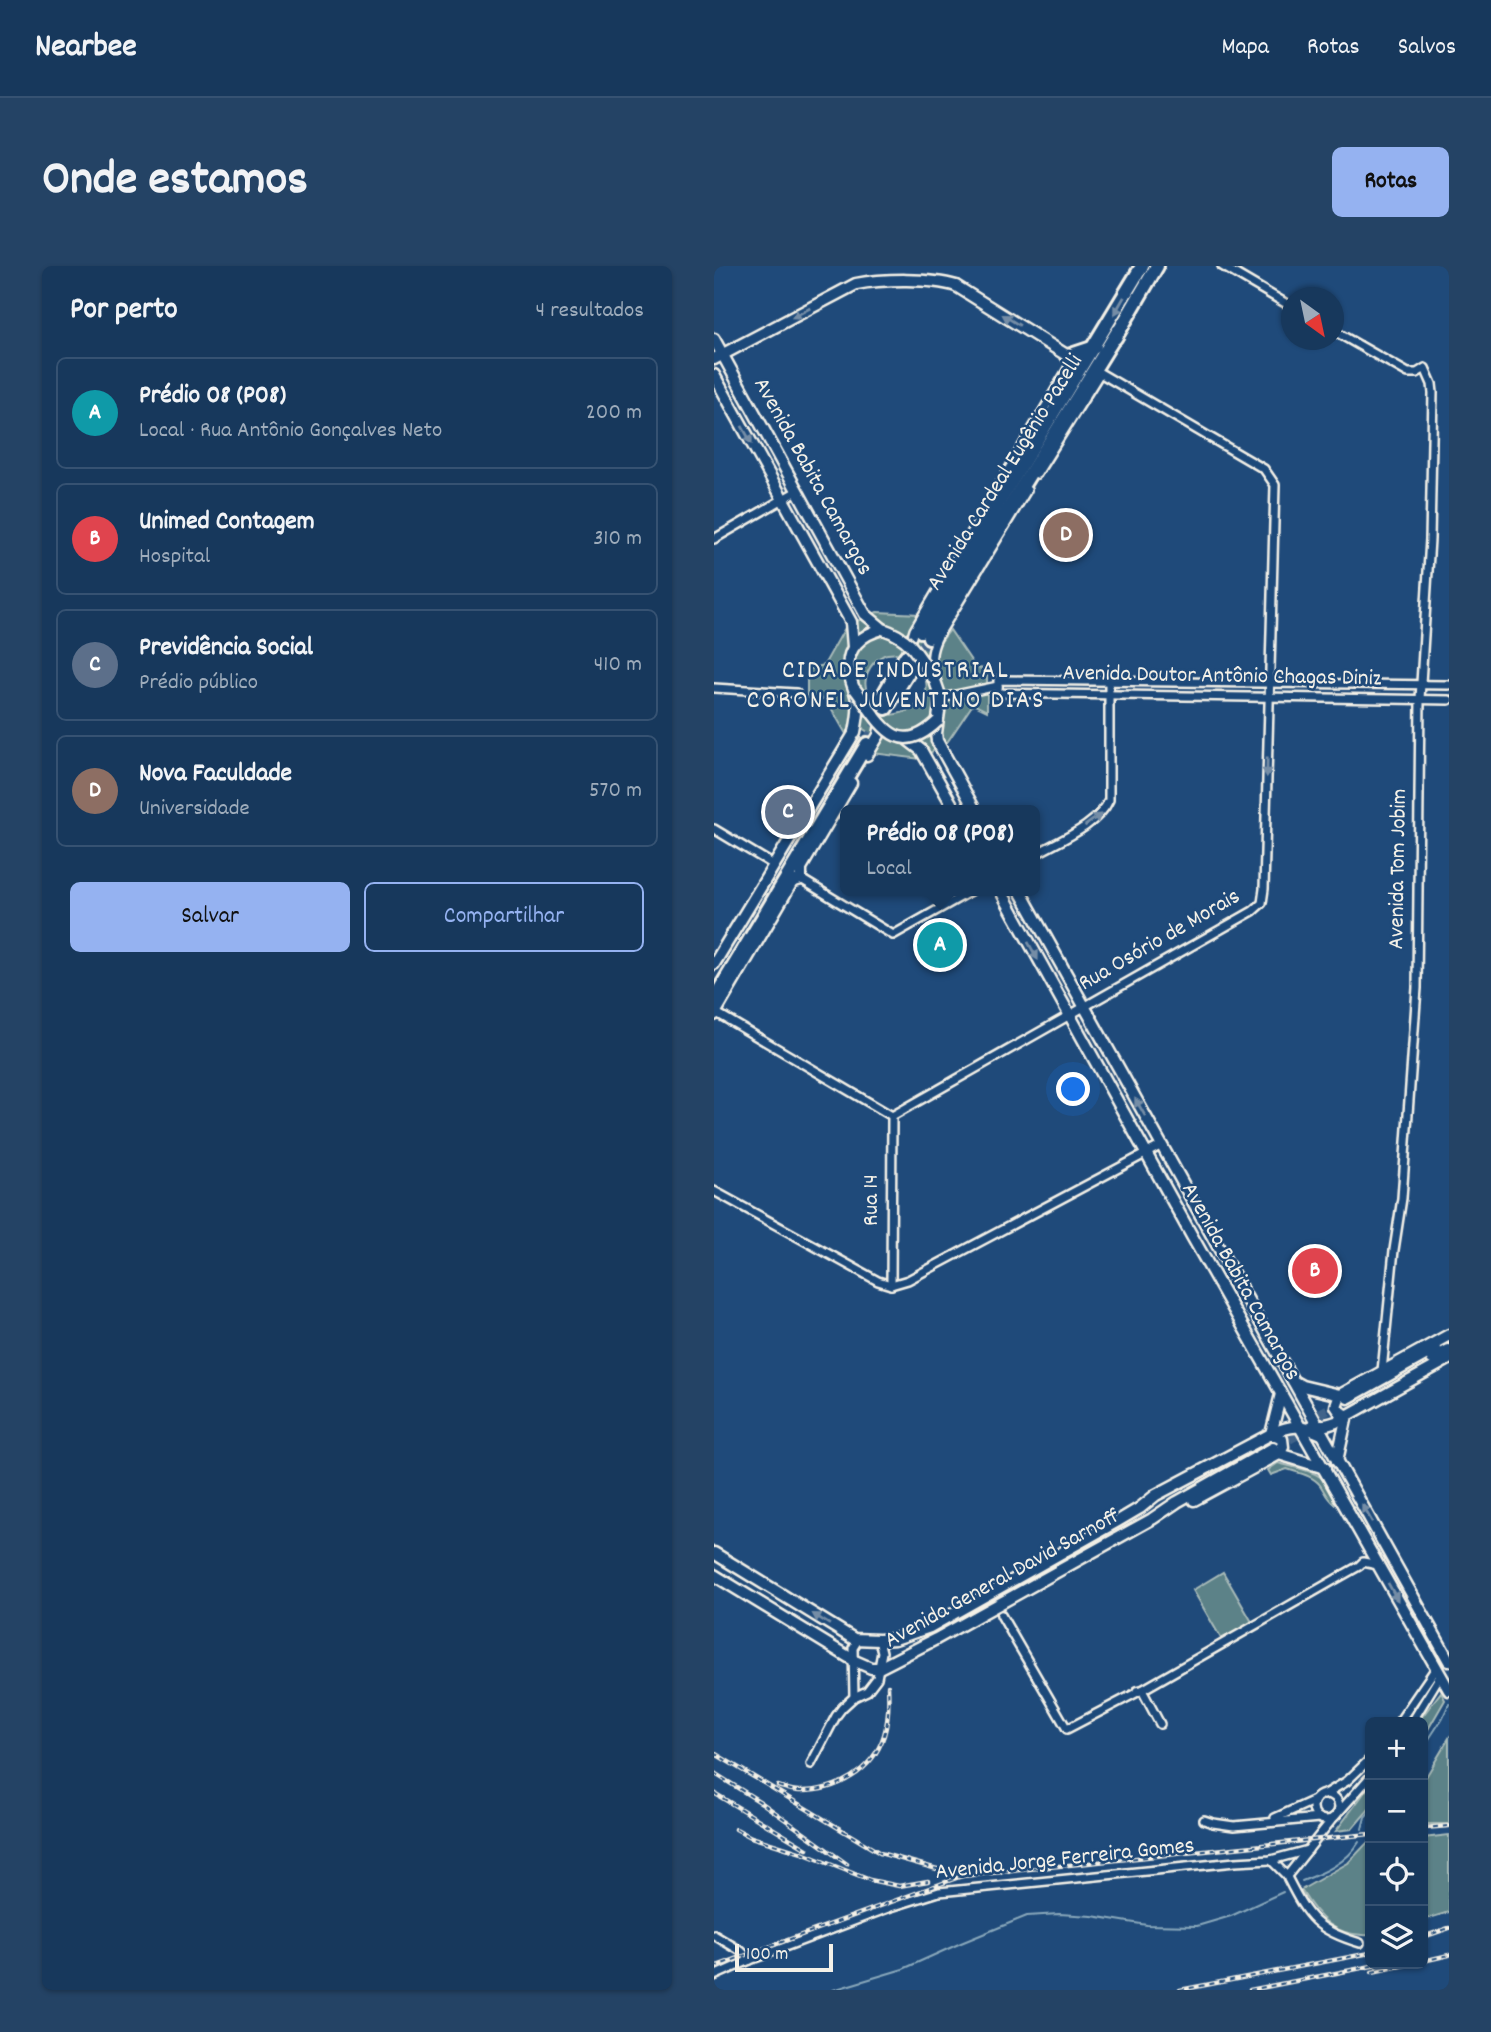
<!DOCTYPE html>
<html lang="pt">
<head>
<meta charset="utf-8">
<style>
	body { margin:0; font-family:Dekko,sans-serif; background:#244365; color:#f1f3f6 }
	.controls { position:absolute; right:21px; bottom:21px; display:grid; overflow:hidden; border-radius:10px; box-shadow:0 2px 5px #0004 }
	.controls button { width:63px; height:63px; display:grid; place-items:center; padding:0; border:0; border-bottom:2px solid #365272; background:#17385c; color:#f1f3f6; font:35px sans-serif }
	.compass { position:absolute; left:567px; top:21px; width:63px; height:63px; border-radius:50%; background:#17385c; box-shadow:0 2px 5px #0004; rotate:147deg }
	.scale { position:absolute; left:21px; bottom:18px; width:98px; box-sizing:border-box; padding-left:7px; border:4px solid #f4f1e8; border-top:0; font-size:19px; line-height:24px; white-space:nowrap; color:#f4f1e8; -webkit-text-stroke:5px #1f4a7a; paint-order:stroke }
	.you { position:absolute; left:360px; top:824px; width:24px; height:24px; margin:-18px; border:5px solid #fff; border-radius:50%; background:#1a73e8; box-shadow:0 0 0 10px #1a73e833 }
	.badge { display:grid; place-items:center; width:46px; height:46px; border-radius:50%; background:#95b2f1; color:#fff; font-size:23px; font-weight:700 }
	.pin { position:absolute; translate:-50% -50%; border:4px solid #fff; box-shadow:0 2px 7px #0006 }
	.popup { position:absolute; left:126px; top:539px; width:200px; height:91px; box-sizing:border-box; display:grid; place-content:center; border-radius:10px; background:#17385c; filter:drop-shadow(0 2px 5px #0005); font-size:23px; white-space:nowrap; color:#9eacbb }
	.popup b { font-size:26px; color:#f1f3f6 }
	.popup::after { content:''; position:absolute; left:50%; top:100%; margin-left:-14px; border:14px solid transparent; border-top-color:#17385c }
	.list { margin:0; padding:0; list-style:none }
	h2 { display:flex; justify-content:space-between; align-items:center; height:91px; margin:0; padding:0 28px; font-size:30px }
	h2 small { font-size:23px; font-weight:400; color:#9eacbb }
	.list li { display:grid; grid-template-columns:46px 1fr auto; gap:21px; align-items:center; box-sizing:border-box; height:112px; margin:0 14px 14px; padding:0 14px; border:2px solid #365272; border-radius:10px }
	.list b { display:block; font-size:26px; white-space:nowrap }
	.list p { margin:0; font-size:23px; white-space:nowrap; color:#9eacbb }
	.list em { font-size:23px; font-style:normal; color:#9eacbb }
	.actions { display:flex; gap:14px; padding:21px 28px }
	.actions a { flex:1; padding:16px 0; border:2px solid #95b2f1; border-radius:10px; text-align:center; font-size:24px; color:#95b2f1 }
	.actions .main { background:#95b2f1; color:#111 }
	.icon { flex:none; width:38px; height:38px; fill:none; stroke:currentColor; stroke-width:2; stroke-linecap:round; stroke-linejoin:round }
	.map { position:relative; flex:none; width:735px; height:1724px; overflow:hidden; border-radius:10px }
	header { display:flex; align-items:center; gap:42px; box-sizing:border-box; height:98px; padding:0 35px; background:#17385c; border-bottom:2px solid #365272 }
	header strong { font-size:33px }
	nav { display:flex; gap:38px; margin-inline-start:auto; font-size:24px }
	.intro { display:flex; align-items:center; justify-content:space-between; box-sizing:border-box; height:168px; padding:0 42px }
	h1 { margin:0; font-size:49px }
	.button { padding:18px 32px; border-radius:10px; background:#95b2f1; color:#111; font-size:24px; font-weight:700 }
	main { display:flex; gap:42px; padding:0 42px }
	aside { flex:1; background:#17385c; border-radius:10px; box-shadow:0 2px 5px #0004 }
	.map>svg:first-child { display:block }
	.green { fill:#5b8288; stroke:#a8bab8; stroke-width:2; fill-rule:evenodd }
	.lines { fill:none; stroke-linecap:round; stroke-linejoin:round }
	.stream { stroke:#89a8bb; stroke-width:2 }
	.secondary-tunnel { stroke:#3f638a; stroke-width:10; stroke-dasharray:10 5; stroke-linecap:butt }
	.highway-tunnel { stroke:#3f638a; stroke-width:12; stroke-dasharray:12 6; stroke-linecap:butt }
	.street-casing { stroke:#f4f1e8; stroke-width:12 }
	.secondary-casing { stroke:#f4f1e8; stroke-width:15 }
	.highway-casing { stroke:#f4f1e8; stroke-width:18 }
	.street { stroke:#1f4a7a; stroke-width:7 }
	.secondary { stroke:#1f4a7a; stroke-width:10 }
	.highway { stroke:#1f4a7a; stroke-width:12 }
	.rail-casing { stroke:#f4f1e8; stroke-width:4.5 }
	.rail { stroke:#1f4a7a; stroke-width:2; stroke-dasharray:5; stroke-linecap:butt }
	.secondary-bridge-casing { stroke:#f4f1e8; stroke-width:15; stroke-linecap:butt }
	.secondary-bridge { stroke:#1f4a7a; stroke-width:10 }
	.oneway { fill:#748da6 }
	.labels { text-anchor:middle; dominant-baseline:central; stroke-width:5; stroke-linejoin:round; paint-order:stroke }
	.street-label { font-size:23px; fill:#f4f1e8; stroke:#1f4a7a }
	.quarter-label { font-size:26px; letter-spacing:2px; fill:#f4f1e8; stroke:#1f4a7a }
</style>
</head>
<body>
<header>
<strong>Nearbee</strong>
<nav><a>Mapa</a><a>Rotas</a><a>Salvos</a></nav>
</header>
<div class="intro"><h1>Onde estamos</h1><a class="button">Rotas</a></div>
<main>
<aside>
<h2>Por perto<small>4 resultados</small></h2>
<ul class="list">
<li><span class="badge" style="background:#0f9aa8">A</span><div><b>Prédio 08 (P08)</b><p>Local · Rua Antônio Gonçalves Neto</p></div><em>200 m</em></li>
<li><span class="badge" style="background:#e0444e">B</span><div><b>Unimed Contagem</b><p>Hospital</p></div><em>310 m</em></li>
<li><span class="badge" style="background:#5c6f8a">C</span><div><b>Previdência Social</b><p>Prédio público</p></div><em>410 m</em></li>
<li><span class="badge" style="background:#8d6e63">D</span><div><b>Nova Faculdade</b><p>Universidade</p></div><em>570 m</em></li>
</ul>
<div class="actions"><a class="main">Salvar</a><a>Compartilhar</a></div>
</aside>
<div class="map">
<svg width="735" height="1724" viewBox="0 0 735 1724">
	<rect width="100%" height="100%" fill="#1f4a7a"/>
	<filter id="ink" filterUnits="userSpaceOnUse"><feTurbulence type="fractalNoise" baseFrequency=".0143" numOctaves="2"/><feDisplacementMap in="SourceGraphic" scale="14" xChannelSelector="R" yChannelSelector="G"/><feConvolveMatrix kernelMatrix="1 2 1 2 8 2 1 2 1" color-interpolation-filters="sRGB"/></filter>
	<g filter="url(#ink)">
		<g class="green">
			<path d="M163,346L206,348L201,368L222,382L236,364L262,402L273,403V445L259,438L234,475L207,493L158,487L165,473L146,461L132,468L112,433L93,432V404L110,399L132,360ZM187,387C193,391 201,395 205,401C225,428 201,448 174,449C167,443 158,438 154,428C147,414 155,397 170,389C174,387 182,388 187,387Z"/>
			<path d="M564,1197C592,1205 616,1204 620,1238C612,1232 611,1226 606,1219C598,1209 584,1207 573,1203L557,1209L554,1204Z"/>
			<path d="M509,1306L538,1356L508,1374L479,1324Z"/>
			<path d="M727,1426L731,1434L709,1472V1456H704Z"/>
			<path d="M735,1472V1558H709V1516Z"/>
			<path d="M656,1519V1542L638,1563L622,1565Z"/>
			<path d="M735,1569V1646L709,1654V1572Z"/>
			<path d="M656,1576V1669C621,1671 604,1652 587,1624L634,1597L653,1577Z"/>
		</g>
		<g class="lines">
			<g class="stream">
				<path d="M709,1482L728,1453L735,1438"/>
				<path d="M648,1563L651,1551L656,1545"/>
				<path d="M588,1615C609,1607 633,1597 645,1576"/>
				<path d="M119,1724L189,1703L247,1677L313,1650L345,1648L378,1650L433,1659L483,1660L517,1650L569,1626"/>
			</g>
			<g class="secondary-tunnel">
				<path d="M552,1177L628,1136"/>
				<path d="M562,1180L595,1162"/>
			</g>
			<g class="highway-tunnel">
				<path d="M199,397L215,371"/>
				<path d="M153,478L172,442"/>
			</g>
			<defs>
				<g id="street">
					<path d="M508,0L578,41"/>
					<path d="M620,65L694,107H703L711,102L718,118L719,127L716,273L706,433L703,722L688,932L680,984L668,1105"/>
					<path d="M0,273L83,225"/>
					<path d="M196,377L200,364L356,99L354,90"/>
					<path d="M220,409C216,395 217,385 223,372L313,224"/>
					<path d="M735,419L284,414V427L735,434"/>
					<path d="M0,422L82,427"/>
					<path d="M227,432L284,420"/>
					<path d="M0,563L60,599"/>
					<path d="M320,589C344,575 384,560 395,534V415"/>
					<path d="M87,613L179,669L257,625"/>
					<path d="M1,746L178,850L539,645L548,637L550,623L561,219L550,203L386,107L323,208"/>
					<path d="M0,925L164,1015L177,1019L194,1014L448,879"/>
					<path d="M177,1019L178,850"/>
					<path d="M287,1349L353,1463L424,1426"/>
					<path d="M428,1424L446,1458"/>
					<path d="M423,1425L428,1424L622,1313L645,1300L649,1296L664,1299"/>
					<path d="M140,1431L139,1382L144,1374"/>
					<path d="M685,1456L722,1402"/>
					<path d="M698,1456L726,1410"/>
					<path d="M97,1498L122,1450L128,1442L140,1431L153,1425L163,1412L168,1386L165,1374"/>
					<circle cx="612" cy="1541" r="13"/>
					<path d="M610,1529L633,1515L656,1493"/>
					<path d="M623,1548L656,1511"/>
					<path d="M561,1552L601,1534"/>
					<path d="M490,1554L499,1557L520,1560L605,1552"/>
					<path d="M557,1594L573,1610L574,1613C594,1652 602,1664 646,1677"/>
					<path d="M573,1610L620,1551"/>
					<path d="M0,1669L27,1685L36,1694"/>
					<path d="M0,1710L36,1694L177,1641L225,1626L521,1596L557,1594L594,1584"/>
				</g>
				<g id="secondary">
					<path d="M0,73L151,348L169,363"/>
					<path d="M0,93L142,18C168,13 217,12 242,20L354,90"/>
					<path d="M0,109L137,356L139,381"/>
					<path d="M221,415L227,432L222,467L223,475L261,544"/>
					<path d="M194,474L207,484L241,544"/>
					<path d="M153,489L165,469L167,458"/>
					<path d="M287,625L479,972L735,1424"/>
					<path d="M306,625L735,1395"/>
					<path d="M0,698L141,466C143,456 145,447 144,438C142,426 137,417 135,406C131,382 148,368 169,363"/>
					<path d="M0,749L74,623L78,616L87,613V602L137,517"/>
					<path d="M718,1093L735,1084"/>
					<path d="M579,1115L588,1120L626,1129L735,1069"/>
					<path d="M626,1129L622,1140L626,1146L633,1149"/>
					<path d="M634,1132L722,1083"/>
					<path d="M599,1158C607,1161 614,1159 622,1156L735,1093"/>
					<path d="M557,1168L567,1128"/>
					<path d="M557,1168L568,1173L569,1181L565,1188"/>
					<path d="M623,1195L633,1149"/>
					<path d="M480,1234L565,1188L611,1202"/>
					<path d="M0,1287L140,1373L165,1374L181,1373L216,1361L404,1255L426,1242L442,1229L557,1168C579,1158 586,1159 608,1168"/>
					<path d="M0,1309L141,1395L157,1402H165L222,1373L438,1253L463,1236L559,1182"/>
				</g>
				<g id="highway">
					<path d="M401,72L443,0"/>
					<path d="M354,90L381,81"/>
					<path d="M207,365L428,0"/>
					<path d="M215,371L404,65"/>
					<path d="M165,437L192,390"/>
					<path d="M172,442L199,398"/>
					<path d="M0,733L153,478"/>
				</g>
			</defs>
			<use href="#street" class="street-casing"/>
			<use href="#secondary" class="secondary-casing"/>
			<use href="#highway" class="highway-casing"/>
			<use href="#street" class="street"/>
			<use href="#secondary" class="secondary"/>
			<use href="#highway" class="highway"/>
			<defs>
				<g id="rail">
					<path d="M0,1487L166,1587L248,1610L656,1568"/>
					<path d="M0,1507L48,1537L133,1598"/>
					<path d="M64,1520C71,1522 78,1525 85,1525C122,1526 159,1505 170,1469C175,1453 175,1437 174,1420"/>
					<path d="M0,1527L93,1583"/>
					<path d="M709,1562L735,1560"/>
					<path d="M22,1563L37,1571L88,1587L156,1614L185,1620L214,1615"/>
					<path d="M709,1671L735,1662"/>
					<path d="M709,1695L735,1689"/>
					<path d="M0,1701L248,1610"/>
					<path d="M658,1706L696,1698"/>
					<path d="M466,1724L656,1687"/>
					<path d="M536,1724L668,1698"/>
				</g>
			</defs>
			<use href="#rail" class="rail-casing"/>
			<use href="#rail" class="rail"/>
			<defs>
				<g id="secondary-bridge">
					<path d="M169,363C199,373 204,390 221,415"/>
					<path d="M141,423C166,456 182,495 224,455"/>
				</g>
			</defs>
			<use href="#secondary-bridge" class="secondary-bridge-casing"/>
			<use href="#secondary-bridge" class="secondary-bridge"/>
		</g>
		<defs><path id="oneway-solid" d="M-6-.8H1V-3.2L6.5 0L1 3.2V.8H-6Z" transform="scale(1.75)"/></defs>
		<g class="oneway">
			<use href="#oneway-solid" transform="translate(405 40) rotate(120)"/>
			<use href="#oneway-solid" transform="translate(87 47) rotate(152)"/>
			<use href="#oneway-solid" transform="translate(297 54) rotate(-148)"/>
			<use href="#oneway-solid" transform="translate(33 169) rotate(61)"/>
			<use href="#oneway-solid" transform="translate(553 501) rotate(91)"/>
			<use href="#oneway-solid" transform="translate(379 554) rotate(-36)"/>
			<use href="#oneway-solid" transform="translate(319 685) rotate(61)"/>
			<use href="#oneway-solid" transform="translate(426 841) rotate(-120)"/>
			<use href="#oneway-solid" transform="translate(653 1247) rotate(-120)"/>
			<use href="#oneway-solid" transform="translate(679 1326) rotate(61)"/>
			<use href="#oneway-solid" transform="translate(107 1353) rotate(-148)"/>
		</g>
	</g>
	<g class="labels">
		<g class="street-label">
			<text transform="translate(292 207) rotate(-58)">Avenida Cardeal Eugênio Pacelli</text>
			<text transform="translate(98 211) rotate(61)">Avenida Babita Camargos</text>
			<text transform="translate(508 411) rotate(1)">Avenida Doutor Antônio Chagas Diniz</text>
			<text transform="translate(685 603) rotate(-89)">Avenida Tom Jobim</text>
			<text transform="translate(446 675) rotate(-30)">Rua Osório de Morais</text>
			<text transform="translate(158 934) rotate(-90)">Rua 14</text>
			<text transform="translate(526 1016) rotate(61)">Avenida Babita Camargos</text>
			<text transform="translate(289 1313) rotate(-29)">Avenida General David Sarnoff</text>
			<text transform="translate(351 1594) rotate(-6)">Avenida Jorge Ferreira Gomes</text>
		</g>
		<g class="quarter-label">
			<text x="182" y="405">CIDADE INDUSTRIAL<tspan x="182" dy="30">CORONEL JUVENTINO DIAS</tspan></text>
		</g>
	</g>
</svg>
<div class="controls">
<button>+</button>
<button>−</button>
<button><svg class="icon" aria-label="locate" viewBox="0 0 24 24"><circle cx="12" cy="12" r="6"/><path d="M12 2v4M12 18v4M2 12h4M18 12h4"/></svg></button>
<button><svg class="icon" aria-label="layers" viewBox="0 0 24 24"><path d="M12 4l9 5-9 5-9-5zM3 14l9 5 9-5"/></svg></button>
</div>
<svg class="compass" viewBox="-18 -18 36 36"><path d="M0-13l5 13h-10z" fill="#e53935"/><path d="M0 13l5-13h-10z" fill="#9eacbb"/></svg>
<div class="scale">100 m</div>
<div class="you"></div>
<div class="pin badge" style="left:226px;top:679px;background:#0f9aa8">A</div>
<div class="popup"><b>Prédio 08 (P08)</b>Local</div>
<div class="pin badge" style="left:601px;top:1005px;background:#e0444e">B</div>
<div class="pin badge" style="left:74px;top:546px;background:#5c6f8a">C</div>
<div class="pin badge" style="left:352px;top:269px;background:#8d6e63">D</div>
</div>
</main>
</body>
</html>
